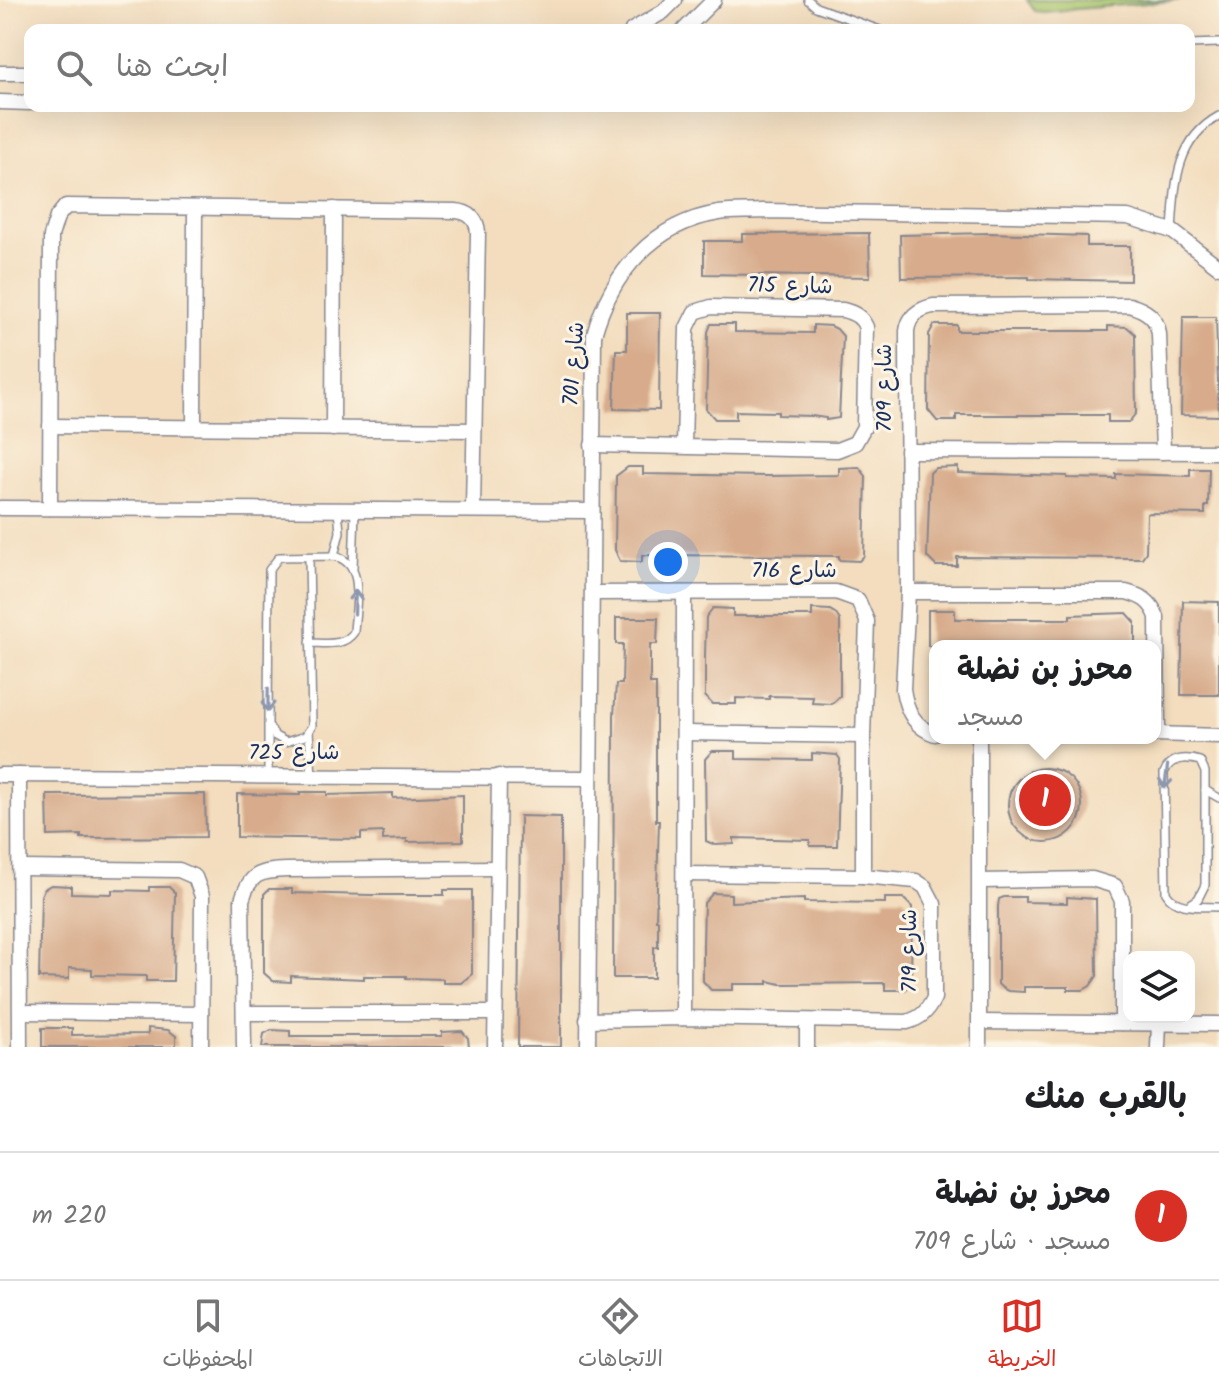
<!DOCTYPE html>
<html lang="ar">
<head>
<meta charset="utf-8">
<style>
	body { margin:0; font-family:Kalam,"Playpen Sans Arabic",sans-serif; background:#f6f6f6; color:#202124; direction:rtl }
	.controls { position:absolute; right:24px; bottom:24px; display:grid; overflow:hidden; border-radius:16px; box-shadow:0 8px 32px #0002 }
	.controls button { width:72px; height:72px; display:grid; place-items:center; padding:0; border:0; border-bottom:2px solid #e0e0e0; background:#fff; color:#202124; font:40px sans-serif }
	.you { position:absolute; left:668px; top:562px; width:28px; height:28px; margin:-20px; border:6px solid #fff; border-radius:50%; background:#1a73e8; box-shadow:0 0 0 12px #1a73e833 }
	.badge { display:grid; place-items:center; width:52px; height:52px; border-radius:50%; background:#d93025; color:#fff; font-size:26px; font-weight:700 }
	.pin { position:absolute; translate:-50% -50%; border:4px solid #fff; box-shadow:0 2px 8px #0006 }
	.popup { position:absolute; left:929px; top:640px; width:232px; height:104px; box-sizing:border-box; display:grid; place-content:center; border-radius:16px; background:#fff; filter:drop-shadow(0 2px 6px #0005); font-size:26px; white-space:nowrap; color:#757577 }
	.popup b { font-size:30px; color:#202124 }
	.popup::after { content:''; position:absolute; left:50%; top:100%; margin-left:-16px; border:16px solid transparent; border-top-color:#fff }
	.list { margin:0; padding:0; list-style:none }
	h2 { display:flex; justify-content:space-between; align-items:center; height:104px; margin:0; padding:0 32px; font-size:34px }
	h2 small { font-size:26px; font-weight:400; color:#757577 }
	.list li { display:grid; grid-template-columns:52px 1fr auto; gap:24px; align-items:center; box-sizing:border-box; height:128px; padding:0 32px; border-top:2px solid #e0e0e0 }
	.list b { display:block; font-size:30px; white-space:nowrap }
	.list p { margin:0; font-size:26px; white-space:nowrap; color:#757577 }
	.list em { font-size:26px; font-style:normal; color:#757577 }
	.icon { flex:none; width:44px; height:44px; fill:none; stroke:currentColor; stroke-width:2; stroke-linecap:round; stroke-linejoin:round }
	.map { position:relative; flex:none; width:1219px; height:1047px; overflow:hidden; direction:ltr }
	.search { position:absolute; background:#fff; box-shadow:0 8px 32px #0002; left:24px; right:24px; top:24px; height:88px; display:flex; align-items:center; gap:20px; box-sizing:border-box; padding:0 28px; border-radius:16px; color:#757577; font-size:30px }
	.sheet { height:232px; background:#fff }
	nav { display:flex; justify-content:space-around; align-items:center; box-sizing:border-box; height:112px; border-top:2px solid #e0e0e0; background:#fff; font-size:22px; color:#757577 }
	nav a { display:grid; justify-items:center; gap:4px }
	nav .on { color:#d93025 }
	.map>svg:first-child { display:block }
	.green { fill:#a8c46b; stroke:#627a64; stroke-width:2 }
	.building { fill:#d7ab8b }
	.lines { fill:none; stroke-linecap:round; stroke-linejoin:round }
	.service-casing { stroke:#87868e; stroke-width:10 }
	.minor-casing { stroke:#87868e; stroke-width:17 }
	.service { stroke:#fff; stroke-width:7 }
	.minor { stroke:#fff; stroke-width:14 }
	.oneway { stroke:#8d97ae }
	.labels { text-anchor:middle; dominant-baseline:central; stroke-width:6; stroke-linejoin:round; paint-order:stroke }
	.street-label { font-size:22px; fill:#1b2f5e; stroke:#fcf5e5 }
</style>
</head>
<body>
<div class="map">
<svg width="1219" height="1047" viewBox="0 0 1219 1047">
	<rect width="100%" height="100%" fill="#fcf5e5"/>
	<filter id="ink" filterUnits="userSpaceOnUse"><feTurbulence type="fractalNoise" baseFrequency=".0125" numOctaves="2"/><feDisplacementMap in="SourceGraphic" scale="16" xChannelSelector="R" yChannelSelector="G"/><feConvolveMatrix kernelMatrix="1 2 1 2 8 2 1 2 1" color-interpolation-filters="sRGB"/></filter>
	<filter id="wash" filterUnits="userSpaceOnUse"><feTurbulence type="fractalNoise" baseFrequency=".006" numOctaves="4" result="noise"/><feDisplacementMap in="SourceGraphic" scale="32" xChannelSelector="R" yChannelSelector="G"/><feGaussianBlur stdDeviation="1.8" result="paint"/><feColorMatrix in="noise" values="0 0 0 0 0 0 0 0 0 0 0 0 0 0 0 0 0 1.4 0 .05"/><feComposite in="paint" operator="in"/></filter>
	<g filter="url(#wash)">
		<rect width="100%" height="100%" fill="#f3ddbe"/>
		<path class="green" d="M1027,0H1182L1043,12L1035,11Z"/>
		<g id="blocks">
			<g class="building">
				<path d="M869,233L870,277L704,274V241H742V234Z"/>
				<path d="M990,233L1087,236V246H1130V281L1029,279V277L901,278L900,235Z"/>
				<path d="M627,313H660L659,410L614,409L616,350H627Z"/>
				<path d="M1183,317H1216L1219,416L1181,415Z"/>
				<path d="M711,324H735V332L813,333V325L831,326L837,329L843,336L839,418L826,420V418L812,416L778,415V412L736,411V419H715L706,409L708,332Z"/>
				<path d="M934,325H957V331H1108V326L1127,327L1135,334L1136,413L1129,422H1108V415H956V421H937L928,410L929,334Z"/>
				<path d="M628,467H643V474L767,476L839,475V468L859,467L866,476L864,556L859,561L839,560V556L642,555V562L620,561L615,550L616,476Z"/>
				<path d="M958,467V473L1067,476V478L1116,479V474L1190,476V469H1209L1208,506H1205V514L1149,513L1147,514L1146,552L1142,558L957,557V566H936L927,557L930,473L935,468Z"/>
				<path d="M1183,601L1219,602V695H1181Z"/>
				<path d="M713,608L733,609V616H812V609L830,610L835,613L840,620V696L832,704L812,703L813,697L769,696V699L736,698V704H712L705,696V657L706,617Z"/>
				<path d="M928,610H955V619H1070V615L1127,613L1135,622V646H928Z"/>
				<path d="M616,618H658L657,644H650V684H656V821H659L656,920H658V947H654V978H613L614,716L616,684H622L623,644H616Z"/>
				<path d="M712,751H736V759L812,760V753L837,755L840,759L837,846H810V840L734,838V844L715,845L706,841L705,759Z"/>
				<circle cx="1045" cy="805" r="37"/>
				<path d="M300,792H327V795L393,793V798L463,795V841L407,842V839L383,840V832L361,833V839L237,837V794L300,795Z"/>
				<path d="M205,794L206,837L81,838V835L48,836L47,795Z"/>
				<path d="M520,816L561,817V1047H518Z"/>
				<path d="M51,885L71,886V893L112,894V890L149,891V887H169L175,893L173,981H146V976L92,975V969L69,968V979L39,978L41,896L44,889Z"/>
				<path d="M269,889H292V893L370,895H444V890H472V974L461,983H443V979L406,978V976H364V979L291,976V982L273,981L264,973V894Z"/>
				<path d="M713,893L731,894V902L804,899V902L885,903V898H903L912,907L911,984L905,990H885V983L781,984L768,981V984H733V990H711L703,981V945L704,903Z"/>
				<path d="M1004,897H1025V902L1067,903V897L1096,899L1097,976L1090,986L1083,990H1068V987H1024V992L1008,991L1002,988L998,984V906L999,899Z"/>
				<path d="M42,1028H72V1035L148,1034V1028L168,1030L176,1036V1047H42Z"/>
				<path d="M271,1030L290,1031V1036H442V1032L462,1031L468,1038L469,1047H262L264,1034Z"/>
			</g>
		</g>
	</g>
	<g filter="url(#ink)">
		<use href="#blocks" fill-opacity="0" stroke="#87868e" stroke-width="2"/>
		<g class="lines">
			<defs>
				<g id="service">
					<path d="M808,0L816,7L880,30"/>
					<path d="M1189,44L1219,43"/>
					<path d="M1172,231C1175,186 1175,140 1219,116"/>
					<path d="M334,556L340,532L338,510"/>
					<path d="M309,557L312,726L305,736L286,742L275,736L268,725L269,570L279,557L334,556C367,563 355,607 354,632C344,647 326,643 310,643"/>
					<path d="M353,568L355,511"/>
					<path d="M309,731L312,776"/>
					<path d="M268,775V727"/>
					<path d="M1205,790L1219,798"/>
					<path d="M1189,905L1198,899L1205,885V772L1200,761C1186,757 1170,757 1164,773L1166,893C1176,910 1201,906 1219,907"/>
				</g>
				<g id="minor">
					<path d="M632,30L663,12L675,0"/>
					<path d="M684,30L714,0"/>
					<path d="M0,73H30"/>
					<path d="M0,102L30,103"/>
					<path d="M50,426L474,430"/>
					<path d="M194,427L195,208"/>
					<path d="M333,429L334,209"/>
					<path d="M592,445L837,450L855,443L864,427L866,327C861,316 854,313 843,310L711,307L695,312L687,328L684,445"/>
					<path d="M907,451L1219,452"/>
					<path d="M0,508L591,511"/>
					<path d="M50,508L51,236L57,217L66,206L456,211C469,212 477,219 478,232L473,510"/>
					<path d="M908,592H1126C1142,596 1151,601 1157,617L1158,733"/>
					<path d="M593,593L836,592L858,600L867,621L863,736V876"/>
					<path d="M686,733L863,736"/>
					<path d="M935,734C914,727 906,710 903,689L908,592L907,331C909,315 919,309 933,306L1129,305C1146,310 1157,317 1159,334L1163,452"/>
					<path d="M1155,734L1219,736"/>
					<path d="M0,775L588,778"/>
					<path d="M19,775L20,1047"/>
					<path d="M21,868L179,870L195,877L202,896L201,1047"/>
					<path d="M981,881L1092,879L1115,886L1122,901V1023"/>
					<path d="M21,1012L201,1014"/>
					<path d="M244,1013H494"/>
					<path d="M683,1018L684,593"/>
					<path d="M587,1020L683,1018L907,1022C921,1018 927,1012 934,998V904L925,887L916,881L863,876L685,874"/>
					<path d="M980,1022L1219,1024"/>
					<path d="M244,1047L242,900C250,873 260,871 287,870L496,868"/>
					<path d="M495,1047L499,776"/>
					<path d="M588,1047L594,335C611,273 654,223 719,213C733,211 748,212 762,211L1128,217L1172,231L1219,267"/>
					<path d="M807,1047V1022"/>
					<path d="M979,1047V738"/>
					<path d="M1158,1047L1159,1023"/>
				</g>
			</defs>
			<use href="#service" class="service-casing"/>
			<use href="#minor" class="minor-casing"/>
			<use href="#service" class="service"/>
			<use href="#minor" class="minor"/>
		</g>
		<defs><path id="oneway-shaft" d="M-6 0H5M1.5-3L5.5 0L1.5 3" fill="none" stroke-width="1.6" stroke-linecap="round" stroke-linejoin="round" transform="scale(2)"/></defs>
		<g class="oneway">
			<use href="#oneway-shaft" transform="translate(355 602) rotate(-88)"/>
			<use href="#oneway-shaft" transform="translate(268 700) rotate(91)"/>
			<use href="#oneway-shaft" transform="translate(1166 777) rotate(98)"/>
		</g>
	</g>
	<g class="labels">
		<g class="street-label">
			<text transform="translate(790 287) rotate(1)">شارع 715</text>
			<text transform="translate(575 364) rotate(-86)">شارع 701</text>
			<text transform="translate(885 388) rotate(-90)">شارع 709</text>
			<text x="794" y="571">شارع 716</text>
			<text x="294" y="753">شارع 725</text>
			<text transform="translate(910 951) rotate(-90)">شارع 719</text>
		</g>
	</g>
</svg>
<div class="controls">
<button><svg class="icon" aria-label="layers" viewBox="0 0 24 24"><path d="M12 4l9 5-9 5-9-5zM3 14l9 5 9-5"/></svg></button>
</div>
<div class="you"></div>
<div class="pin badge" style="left:1045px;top:800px">1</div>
<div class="popup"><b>محرز بن نضلة</b>مسجد</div>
<div class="search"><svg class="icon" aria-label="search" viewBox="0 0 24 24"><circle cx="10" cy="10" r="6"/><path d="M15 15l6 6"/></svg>ابحث هنا</div>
</div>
<section class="sheet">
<h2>بالقرب منك<small></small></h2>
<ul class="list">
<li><span class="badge">1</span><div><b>محرز بن نضلة</b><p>مسجد · شارع 709</p></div><em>220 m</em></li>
</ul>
</section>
<nav>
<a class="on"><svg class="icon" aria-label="map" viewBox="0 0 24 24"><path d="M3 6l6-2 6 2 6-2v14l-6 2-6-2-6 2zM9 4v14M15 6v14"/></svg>الخريطة</a>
<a><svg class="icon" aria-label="directions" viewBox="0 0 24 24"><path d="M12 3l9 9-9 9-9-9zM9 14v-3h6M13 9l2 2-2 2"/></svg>الاتجاهات</a>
<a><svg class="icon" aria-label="saved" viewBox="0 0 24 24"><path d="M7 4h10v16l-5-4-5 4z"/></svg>المحفوظات</a>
</nav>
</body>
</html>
